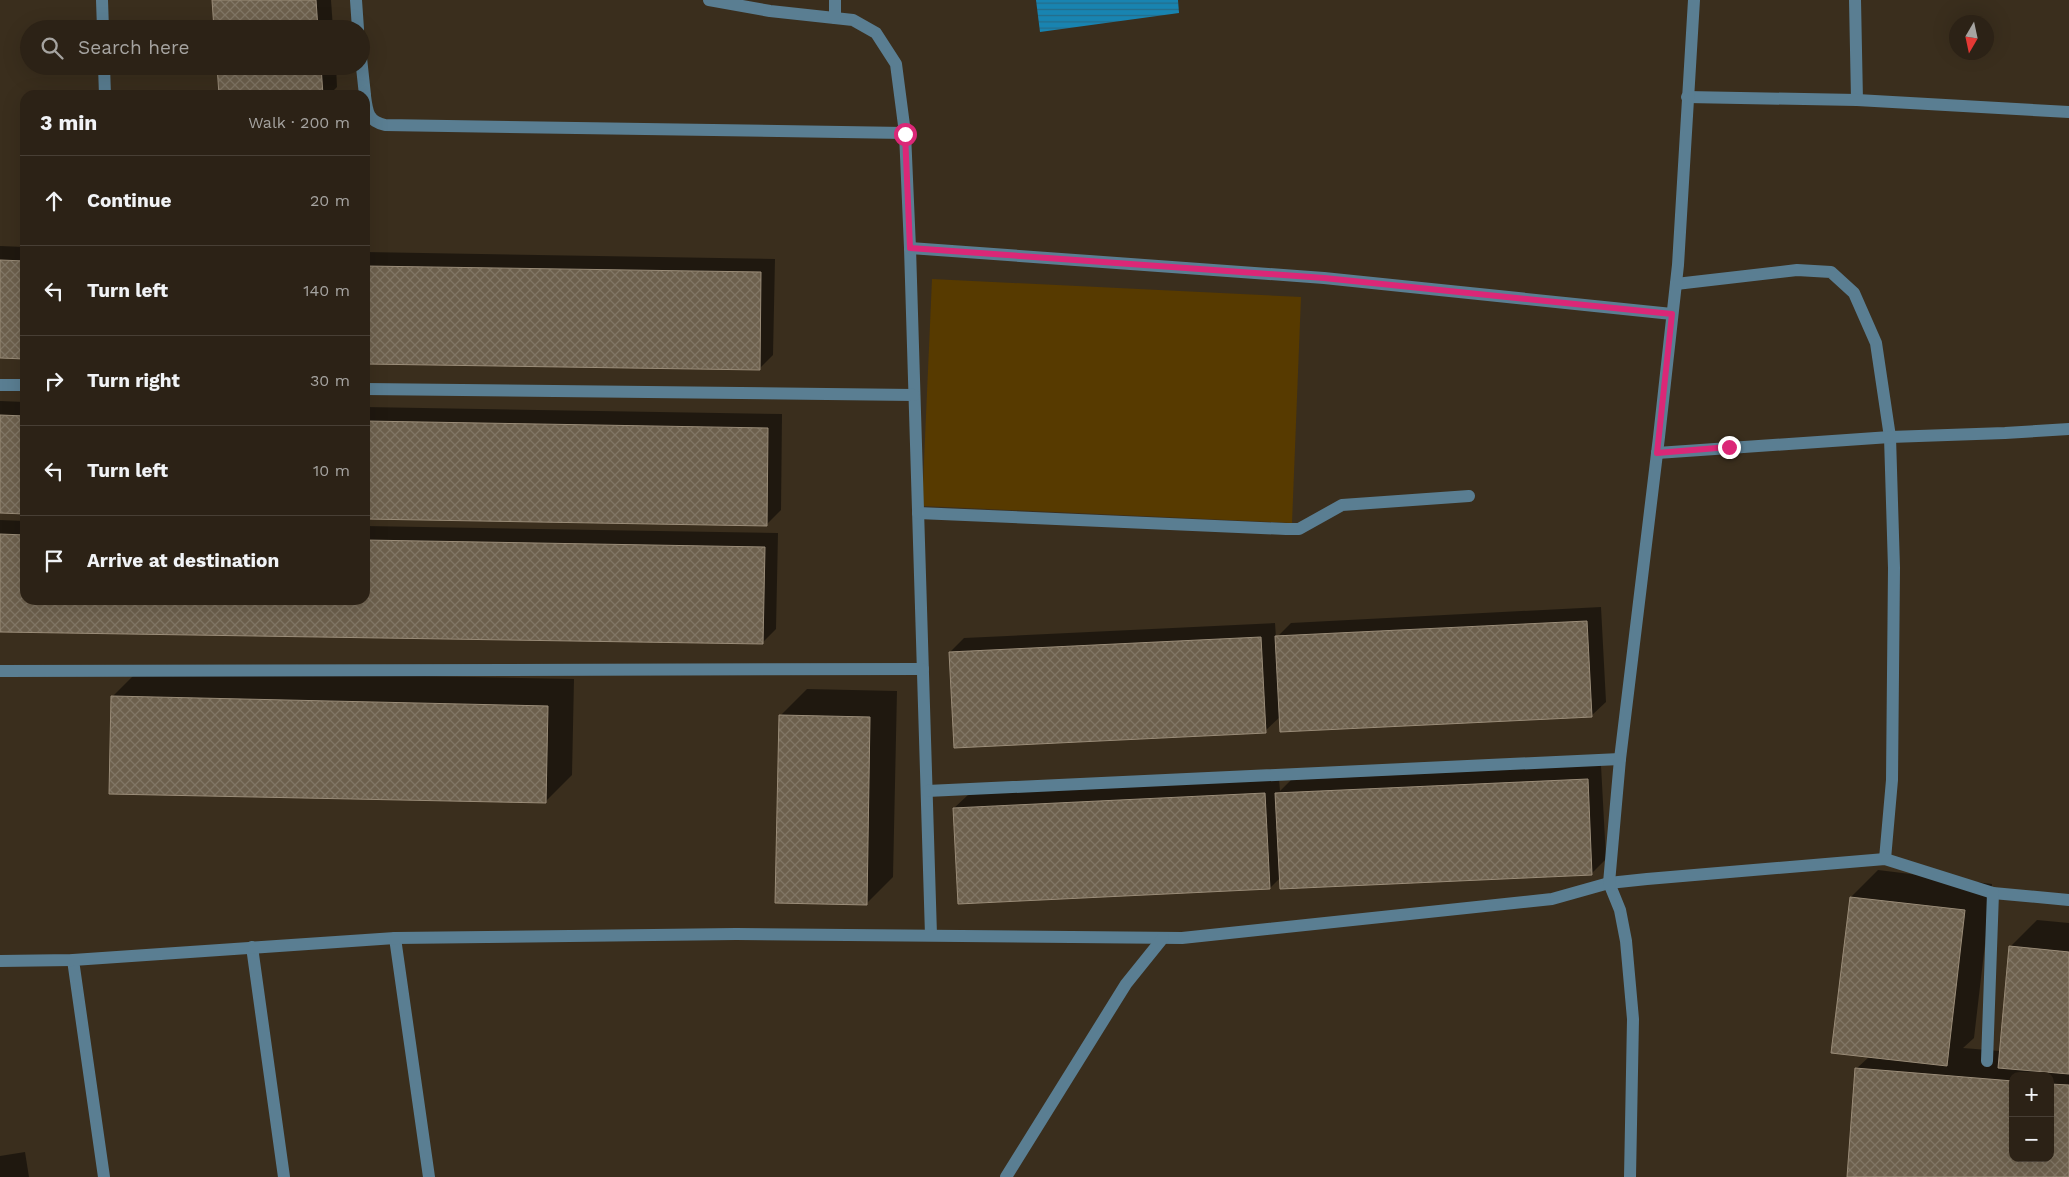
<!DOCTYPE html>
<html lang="en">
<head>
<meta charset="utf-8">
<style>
	body { margin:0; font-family:"Work Sans",sans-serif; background:#342a1f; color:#f1f3f6 }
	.controls { position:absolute; right:15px; bottom:15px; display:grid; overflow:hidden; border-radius:10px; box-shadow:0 5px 20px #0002 }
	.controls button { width:45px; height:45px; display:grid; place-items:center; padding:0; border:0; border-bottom:1px solid #483f35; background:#2c2216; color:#f1f3f6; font:25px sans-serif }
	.compass { position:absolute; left:1949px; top:15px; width:45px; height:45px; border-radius:50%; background:#2c2216; box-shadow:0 5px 20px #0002; rotate:189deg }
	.stop { position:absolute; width:15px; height:15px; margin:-11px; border:4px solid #db2777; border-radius:50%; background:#fff }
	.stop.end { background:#db2777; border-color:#fff; box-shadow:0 1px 5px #0008 }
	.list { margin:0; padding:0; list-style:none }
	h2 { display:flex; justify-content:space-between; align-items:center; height:65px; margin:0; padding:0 20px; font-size:21px }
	h2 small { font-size:16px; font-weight:400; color:#a6a4a1 }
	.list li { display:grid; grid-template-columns:32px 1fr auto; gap:15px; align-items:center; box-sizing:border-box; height:90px; padding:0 20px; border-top:1px solid #483f35 }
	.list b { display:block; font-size:19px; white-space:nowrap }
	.list em { font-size:16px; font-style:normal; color:#a6a4a1 }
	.icon { flex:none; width:28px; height:28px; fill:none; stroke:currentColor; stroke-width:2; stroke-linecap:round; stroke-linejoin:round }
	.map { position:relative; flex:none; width:2069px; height:1177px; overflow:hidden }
	.search { position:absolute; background:#2c2216; box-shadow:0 5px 20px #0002; left:20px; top:20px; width:350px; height:55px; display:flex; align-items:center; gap:12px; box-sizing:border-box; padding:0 18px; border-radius:28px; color:#a6a4a1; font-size:19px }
	.panel { position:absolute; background:#2c2216; box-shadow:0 5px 20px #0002; left:20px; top:90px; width:350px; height:515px; border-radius:15px }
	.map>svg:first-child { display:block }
	.garden { fill:#573a00 }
	.water { fill:url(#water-rules) }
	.shadow { fill:#0007; fill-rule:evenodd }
	.building { fill:url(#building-cross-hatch); stroke:#9a8c78 }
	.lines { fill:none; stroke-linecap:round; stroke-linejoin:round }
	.minor { stroke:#5a7e92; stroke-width:12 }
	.route { stroke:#db2777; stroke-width:6 }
</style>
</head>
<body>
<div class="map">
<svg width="2069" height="1177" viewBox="0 0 2069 1177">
	<defs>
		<pattern id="water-rules" width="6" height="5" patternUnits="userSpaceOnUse" patternTransform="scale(1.25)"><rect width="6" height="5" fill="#1884b1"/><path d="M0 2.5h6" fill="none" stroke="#266c88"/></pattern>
		<pattern id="building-cross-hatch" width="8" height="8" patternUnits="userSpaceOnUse" patternTransform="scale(1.25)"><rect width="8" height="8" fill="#6d604d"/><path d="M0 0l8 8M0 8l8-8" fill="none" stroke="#817665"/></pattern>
	</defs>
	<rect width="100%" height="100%" fill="#3a2e1d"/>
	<path class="garden" d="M932,279L1301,297L1292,523L922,506Z"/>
	<path class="water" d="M1036,0H1178L1179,13L1040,32Z"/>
	<g class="shadow">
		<path d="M213,0H331L333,29H215Z"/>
		<path d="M218,66H336L337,87L329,95H220Z"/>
		<path d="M0,246L25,247V357H0Z"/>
		<path d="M365,252L775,259L773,355L759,369L365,363Z"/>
		<path d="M0,401L25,402V512H0Z"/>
		<path d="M365,407L782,414L781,510L766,525L365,518Z"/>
		<path d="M0,520L25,521V600H365V526L778,533L776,629L762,643L0,631Z"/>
		<path d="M1601,607L1606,702L1591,716H1281L1265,731L950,652L964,638L1275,623L1276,638L1291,623Z"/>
		<path d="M139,670L574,679L572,775L545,802L112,697Z"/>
		<path d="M807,689L897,691L893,877L866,904L780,716Z"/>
		<path d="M1601,765L1606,859L1592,873L1281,877L1270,888L954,808L969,794L1279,779L1280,791L1291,780Z"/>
		<path d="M1878,870L1992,884L1974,1038L1963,1048L2000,1051L2010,947L2037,920L2069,923V1177H1848L1856,1069L1870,1056L1851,897ZM2013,1076H2050V1158H2013Z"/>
		<path d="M25,1152L29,1177H0V1156Z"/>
	</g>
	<g class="building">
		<path d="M212,0H316L318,29H214Z"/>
		<path d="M217,66H321L323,95H219Z"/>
		<path d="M0,260L25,261V359L0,358Z"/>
		<path d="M365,266L761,272L760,370L365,364Z"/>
		<path d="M0,415L25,416V514L0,513Z"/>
		<path d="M365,421L768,428L767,526L365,519Z"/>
		<path d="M0,534L25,535V600H365V540L765,547L763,644L0,632Z"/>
		<path d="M1587,621L1592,717L1280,732L1275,636Z"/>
		<path d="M1261,637L1266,733L954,748L949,652Z"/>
		<path d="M111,696L548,706L546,803L109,794Z"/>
		<path d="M779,715L870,717L867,905L775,903Z"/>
		<path d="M1588,779L1592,875L1280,889L1275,793Z"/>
		<path d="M1265,793L1270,889L958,904L953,808Z"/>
		<path d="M1850,897L1965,910L1947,1066L1831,1053Z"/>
		<path d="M2009,946L2069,952V1074L1998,1068Z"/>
		<path d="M1855,1068L2013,1081V1158H2050V1084L2069,1085V1177H1847Z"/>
	</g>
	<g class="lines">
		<g class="minor">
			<path d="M102,0L103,29"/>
			<path d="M356,0L358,29"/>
			<path d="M709,0L770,11L853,20L876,33L896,64L905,133L910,248L931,935"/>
			<path d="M1855,0L1857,100"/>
			<path d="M835,18V0"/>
			<path d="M361,58L365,95"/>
			<path d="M104,66L105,95"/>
			<path d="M365,96C367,112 368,121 385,125L905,133"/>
			<path d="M1687,97L1857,100L2069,112"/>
			<path d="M910,248L1324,278L1672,314"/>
			<path d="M1676,284L1797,270L1831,272L1854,293L1876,343L1890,437L1894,568L1892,780L1885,859"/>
			<path d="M0,385H25"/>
			<path d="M365,389L914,395"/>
			<path d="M1657,453L1890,437L2005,433L2069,429"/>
			<path d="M918,513L1286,529H1299L1342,505L1469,496"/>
			<path d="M0,671L923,669"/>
			<path d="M927,791L1620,759"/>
			<path d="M395,938L429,1177"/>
			<path d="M252,947L284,1177"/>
			<path d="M73,960L104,1177"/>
			<path d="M0,961L73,960L395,938L736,934L1182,938L1552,899L1609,883L1647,879L1885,859L1993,893L2069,900"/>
			<path d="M1987,1061L1993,893"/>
			<path d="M1006,1177L1126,984L1163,938"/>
			<path d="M1630,1177L1633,1019L1626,941L1620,910L1609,883L1620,759L1659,437L1678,265L1694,0"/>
		</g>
	</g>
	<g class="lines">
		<path class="route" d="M905,134L910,248L1324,278L1672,314L1657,453L1729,447"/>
	</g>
</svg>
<div class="controls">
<button>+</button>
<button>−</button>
</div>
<svg class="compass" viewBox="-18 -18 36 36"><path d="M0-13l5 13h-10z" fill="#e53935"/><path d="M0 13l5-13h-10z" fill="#a6a4a1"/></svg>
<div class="stop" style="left:905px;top:134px"></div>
<div class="stop end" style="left:1729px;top:447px"></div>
<div class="search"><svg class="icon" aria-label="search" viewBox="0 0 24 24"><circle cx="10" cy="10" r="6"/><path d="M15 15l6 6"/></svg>Search here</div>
<section class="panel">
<h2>3 min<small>Walk · 200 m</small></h2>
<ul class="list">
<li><svg class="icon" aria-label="ahead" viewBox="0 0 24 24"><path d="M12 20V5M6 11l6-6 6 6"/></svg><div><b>Continue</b></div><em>20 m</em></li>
<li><svg class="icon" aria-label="left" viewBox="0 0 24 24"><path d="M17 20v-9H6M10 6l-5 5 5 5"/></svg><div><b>Turn left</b></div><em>140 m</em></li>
<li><svg class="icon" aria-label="right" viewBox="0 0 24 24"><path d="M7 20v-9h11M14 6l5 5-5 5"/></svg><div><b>Turn right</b></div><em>30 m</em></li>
<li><svg class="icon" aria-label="left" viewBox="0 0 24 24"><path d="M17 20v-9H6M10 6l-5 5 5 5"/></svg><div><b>Turn left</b></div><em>10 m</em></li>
<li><svg class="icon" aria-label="arrive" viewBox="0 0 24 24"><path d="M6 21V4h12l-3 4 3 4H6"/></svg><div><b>Arrive at destination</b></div></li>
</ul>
</section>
</div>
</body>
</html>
